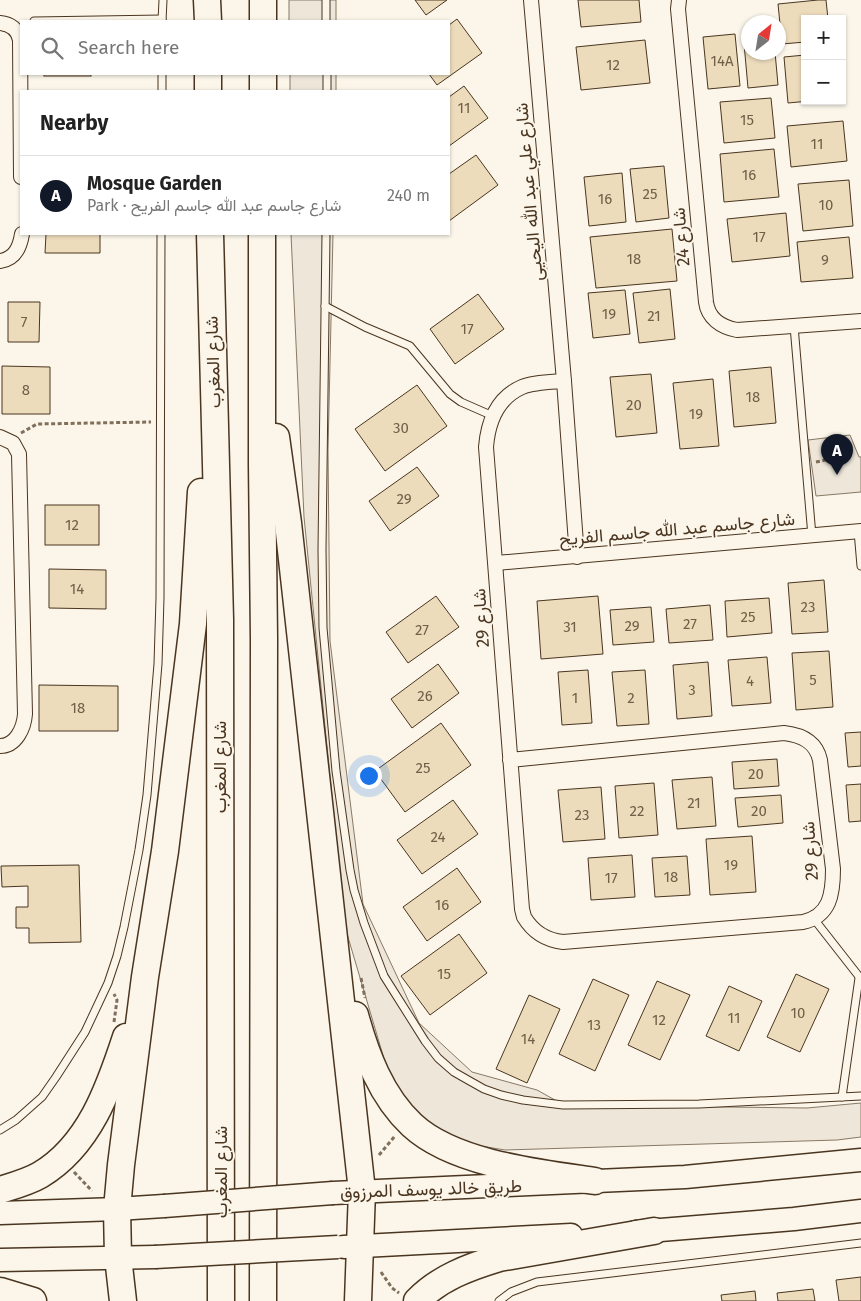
<!DOCTYPE html>
<html lang="en">
<head>
<meta charset="utf-8">
<style>
	body { margin:0; font-family:"Fira Sans",Vazirmatn,sans-serif; background:#f6f6f6; color:#222 }
	.controls { position:absolute; right:15px; top:15px; display:grid; overflow:hidden; border-radius:0px; box-shadow:0 1px 4px #0004 }
	.controls button { width:45px; height:45px; display:grid; place-items:center; padding:0; border:0; border-bottom:1px solid #e0e0e0; background:#fff; color:#222; font:25px sans-serif }
	.compass { position:absolute; left:741px; top:15px; width:45px; height:45px; border-radius:50%; background:#fff; box-shadow:0 1px 4px #0004; rotate:30deg }
	.you { position:absolute; left:368px; top:775px; width:18px; height:18px; margin:-12px; border:4px solid #fff; border-radius:50%; background:#1a73e8; box-shadow:0 0 0 8px #1a73e833 }
	.badge { display:grid; place-items:center; width:32px; height:32px; border-radius:50%; background:#111827; color:#fff; font-size:16px; font-weight:700 }
	.pin { position:absolute; translate:-50% -41px; filter:drop-shadow(0 1px 2px #0008) }
	.pin::after { content:''; position:absolute; top:26px; width:18px; height:15px; background:inherit; clip-path:polygon(0 0,100% 0,50% 100%) }
	.list { margin:0; padding:0; list-style:none }
	h2 { display:flex; justify-content:space-between; align-items:center; height:65px; margin:0; padding:0 20px; font-size:21px }
	h2 small { font-size:16px; font-weight:400; color:#767676 }
	.list li { display:grid; grid-template-columns:32px 1fr auto; gap:15px; align-items:center; box-sizing:border-box; height:80px; padding:0 20px; border-top:1px solid #e0e0e0 }
	.list b { display:block; font-size:19px; white-space:nowrap }
	.list p { margin:0; font-size:16px; white-space:nowrap; color:#767676 }
	.list em { font-size:16px; font-style:normal; color:#767676 }
	.icon { flex:none; width:28px; height:28px; fill:none; stroke:currentColor; stroke-width:2; stroke-linecap:round; stroke-linejoin:round }
	.map { position:relative; flex:none; width:861px; height:1301px; overflow:hidden }
	.search { position:absolute; background:#fff; box-shadow:0 1px 4px #0004; left:20px; top:20px; width:430px; height:55px; display:flex; align-items:center; gap:12px; box-sizing:border-box; padding:0 18px; border-radius:0px; color:#767676; font-size:19px }
	.panel { position:absolute; background:#fff; box-shadow:0 1px 4px #0004; left:20px; top:90px; width:430px; height:145px; border-radius:0px }
	.map>svg:first-child { display:block }
	.green { fill:#ede6d9; stroke:#887966 }
	.building { fill:#ecdcbc; stroke:#4a3520 }
	.lines { fill:none; stroke-linecap:round; stroke-linejoin:round }
	.service-casing { stroke:#4a3520; stroke-width:9 }
	.minor-casing { stroke:#4a3520; stroke-width:16 }
	.primary-casing { stroke:#4a3520; stroke-width:25 }
	.motorway-casing { stroke:#4a3520; stroke-width:29 }
	.path { stroke:#7f6f5c; stroke-width:3; stroke-dasharray:4 2.5; stroke-linecap:butt }
	.service { stroke:#fbf6e9; stroke-width:7 }
	.minor { stroke:#fbf6e9; stroke-width:14 }
	.primary { stroke:#fbf6e9; stroke-width:22 }
	.motorway { stroke:#fbf6e9; stroke-width:26 }
	.primary-bridge-casing { stroke:#4a3520; stroke-width:25; stroke-linecap:butt }
	.primary-bridge { stroke:#fbf6e9; stroke-width:22 }
	.labels { text-anchor:middle; dominant-baseline:central; stroke-width:4; stroke-linejoin:round; paint-order:stroke }
	.number-label { font-size:15px; fill:#725f47 }
	.street-label { font-size:18px; fill:#4a3520; stroke:#fbf6e9 }
</style>
</head>
<body>
<div class="map">
<svg width="861" height="1301" viewBox="0 0 861 1301">
	<rect width="100%" height="100%" fill="#fbf6e9"/>
	<g class="green">
		<rect x="289" y="0" width="47" height="21"/>
		<rect x="290" y="74" width="46" height="17"/>
		<path d="M291,234H333L328,450L330,641L363,904L419,1023L472,1072L537,1090L564,1105L807,1108L861,1103V1137L837,1140L505,1150L444,1140L398,1106L345,927L304,517Z"/>
		<path d="M850,435L859,457H861V492L816,496L808,440Z"/>
	</g>
	<g class="building">
		<path d="M415,0H447L426,15Z"/>
		<path d="M578,0H639L641,22L581,27Z"/>
		<path d="M818,0H826L828,19H805V42L782,44L778,4Z"/>
		<path d="M457,19L482,53L437,85L429,74H449V25Z"/>
		<path d="M743,32H748V52H775L778,85L748,88Z"/>
		<path d="M735,34L740,86L708,89L703,37Z"/>
		<path d="M645,40L650,83L581,90L576,47Z"/>
		<path d="M805,55V101H809L788,103L784,57Z"/>
		<path d="M842,65L845,98H842Z"/>
		<rect x="44" y="74" width="47" height="2"/>
		<path d="M464,86L488,118L449,146V97Z"/>
		<path d="M771,98L775,138L724,143L720,102Z"/>
		<path d="M843,121L847,161L791,167L787,126Z"/>
		<path d="M774,149L779,197L724,202L720,154Z"/>
		<path d="M476,155L498,185L449,221V174Z"/>
		<path d="M664,166L669,218L636,222L630,169Z"/>
		<path d="M622,173L626,222L589,226L584,177Z"/>
		<path d="M849,180L853,226L803,231L798,184Z"/>
		<path d="M786,213L790,256L732,262L727,219Z"/>
		<path d="M672,229L677,281L596,288L590,237Z"/>
		<path d="M46,234H100V253H45Z"/>
		<path d="M849,237L853,278L801,282L797,242Z"/>
		<path d="M670,289L675,339L639,343L633,293Z"/>
		<path d="M625,290L630,334L593,338L588,293Z"/>
		<path d="M478,294L504,329L455,364L430,329Z"/>
		<path d="M8,302H40L39,342H8Z"/>
		<path d="M2,366L50,367V414H2Z"/>
		<path d="M771,367L776,423L734,427L729,371Z"/>
		<path d="M651,374L657,433L616,437L610,377Z"/>
		<path d="M713,379L719,446L680,449L673,383Z"/>
		<path d="M417,385L447,426L385,471L355,429Z"/>
		<path d="M417,467L439,496L390,531L369,501Z"/>
		<rect x="45" y="505" width="54" height="40"/>
		<path d="M49,569L106,570V609L49,608Z"/>
		<path d="M824,580L828,632L792,634L788,583Z"/>
		<path d="M436,596L459,627L408,663L386,632Z"/>
		<path d="M598,596L603,654L541,659L537,601Z"/>
		<path d="M769,598L772,633L727,637L725,601Z"/>
		<path d="M710,605L713,640L669,643L666,609Z"/>
		<path d="M651,607L654,642L613,645L610,610Z"/>
		<path d="M829,651L833,707L796,710L792,653Z"/>
		<path d="M767,657L771,703L732,706L728,660Z"/>
		<path d="M708,662L712,716L677,719L673,665Z"/>
		<path d="M438,664L459,693L412,728L391,699Z"/>
		<path d="M588,670L592,723L562,725L558,672Z"/>
		<path d="M645,670L649,724L617,726L612,672Z"/>
		<path d="M39,685L118,686V731H39Z"/>
		<path d="M441,723L471,765L405,812L375,771Z"/>
		<path d="M861,732V766L848,767L845,733Z"/>
		<path d="M777,759L779,786L734,789L732,762Z"/>
		<path d="M712,777L716,826L677,829L672,780Z"/>
		<path d="M654,783L658,835L619,838L615,786Z"/>
		<path d="M861,784V821L849,822L846,785Z"/>
		<path d="M601,787L605,839L563,842L558,790Z"/>
		<path d="M781,795L783,823L738,827L735,798Z"/>
		<path d="M453,800L478,834L422,874L397,840Z"/>
		<path d="M752,836L756,892L710,895L706,839Z"/>
		<path d="M632,855L635,897L591,900L588,858Z"/>
		<path d="M687,856L690,895L655,897L652,858Z"/>
		<path d="M79,865L81,942L29,943V928H16V907H28V886L2,887L1,866Z"/>
		<path d="M457,868L481,902L427,941L403,907Z"/>
		<path d="M459,934L487,973L430,1015L401,976Z"/>
		<path d="M796,974L829,989L800,1052L767,1037Z"/>
		<path d="M593,979L629,995L595,1071L559,1054Z"/>
		<path d="M657,981L690,995L660,1060L628,1045Z"/>
		<path d="M729,986L762,1001L739,1051L706,1036Z"/>
		<path d="M529,995L560,1009L527,1083L496,1069Z"/>
		<path d="M861,1277V1301H839L836,1280Z"/>
		<path d="M813,1289L815,1301H778L777,1293Z"/>
		<path d="M755,1291L756,1301H722L721,1295Z"/>
	</g>
	<g class="lines">
		<defs>
			<g id="service">
				<path d="M326,0V21"/>
				<path d="M34,21L162,19"/>
				<path d="M162,21L163,0"/>
				<path d="M327,74V91"/>
				<path d="M162,91V74"/>
				<path d="M326,234L322,550L323,628L336,771L350,870L354,890L364,923L384,976L425,1041L438,1058L454,1072L468,1080L484,1089L501,1095L523,1100L563,1105L699,1104L861,1096"/>
				<path d="M325,306L365,327L410,346L450,394L461,402L493,416"/>
				<path d="M794,326L812,536"/>
				<path d="M858,531L861,566"/>
				<path d="M814,919L861,979"/>
				<path d="M842,1097L859,978"/>
				<path d="M0,1130L16,1120L42,1097L56,1077L85,1032L108,983L117,956L124,927L139,850L147,795L158,664L160,598L161,234"/>
				<path d="M499,1301L511,1292L537,1282L861,1243"/>
			</g>
			<g id="minor">
				<path d="M531,0L564,381L577,557"/>
				<path d="M679,0L678,9L706,302C708,318 721,327 737,330L861,321"/>
				<path d="M0,23C10,24 18,29 20,40L21,177"/>
				<path d="M0,261C15,259 20,247 22,234"/>
				<path d="M0,437L13,443L19,454L25,714C24,728 16,746 0,746"/>
				<path d="M496,563L861,531"/>
				<path d="M510,760L784,733C802,735 816,742 820,760L833,869C833,894 830,916 803,922L563,942C545,940 533,932 524,917L522,909L486,447C488,423 497,398 522,387C534,382 550,382 564,381"/>
			</g>
			<g id="primary">
				<path d="M333,1193L685,1177L861,1160"/>
				<path d="M0,1213L117,1209L164,1206"/>
				<path d="M636,1232L794,1219L861,1211"/>
				<path d="M344,1247L571,1235"/>
				<path d="M0,1260L155,1257"/>
			</g>
			<g id="motorway">
				<path d="M207,0L208,21"/>
				<path d="M263,21V0"/>
				<path d="M208,74V91"/>
				<path d="M263,91V74"/>
				<path d="M210,234L220,619L221,1301"/>
				<path d="M262,234V464L264,638L263,1301"/>
				<path d="M276,437L288,523L362,1191L358,1301"/>
				<path d="M355,1015C366,1055 381,1096 412,1125C454,1164 540,1173 595,1181"/>
				<path d="M0,1190C13,1186 28,1182 40,1175C89,1146 109,1089 126,1037"/>
				<path d="M0,1291L33,1301"/>
				<path d="M123,1301L118,1257L117,1209L121,1165L145,977L165,851L193,624L201,492"/>
				<path d="M417,1301C439,1278 469,1267 499,1258L654,1231"/>
			</g>
		</defs>
		<use href="#service" class="service-casing"/>
		<use href="#minor" class="minor-casing"/>
		<use href="#primary" class="primary-casing"/>
		<use href="#motorway" class="motorway-casing"/>
		<g class="path">
			<path d="M21,433L37,424L151,422"/>
			<path d="M816,462L854,454"/>
			<path d="M361,978L365,998"/>
			<path d="M114,1022L117,1000L114,994"/>
			<path d="M379,1155L395,1136"/>
			<path d="M74,1172L92,1191"/>
			<path d="M381,1272L392,1288L399,1293"/>
		</g>
		<use href="#service" class="service"/>
		<use href="#minor" class="minor"/>
		<use href="#primary" class="primary"/>
		<use href="#motorway" class="motorway"/>
		<defs>
			<g id="primary-bridge">
				<path d="M164,1206L333,1193"/>
				<path d="M155,1257L338,1247"/>
			</g>
		</defs>
		<use href="#primary-bridge" class="primary-bridge-casing"/>
		<use href="#primary-bridge" class="primary-bridge"/>
	</g>
	<g class="labels">
		<g class="number-label">
			<text x="722" y="61">14A</text>
			<text x="613" y="65">12</text>
			<text x="464" y="108">11</text>
			<text x="747" y="120">15</text>
			<text x="817" y="144">11</text>
			<text x="749" y="175">16</text>
			<text x="650" y="194">25</text>
			<text x="605" y="199">16</text>
			<text x="826" y="205">10</text>
			<text x="759" y="237">17</text>
			<text x="634" y="259">18</text>
			<text x="825" y="260">9</text>
			<text x="609" y="314">19</text>
			<text x="654" y="316">21</text>
			<text x="24" y="322">7</text>
			<text x="467" y="329">17</text>
			<text x="26" y="390">8</text>
			<text x="753" y="397">18</text>
			<text x="634" y="405">20</text>
			<text x="696" y="414">19</text>
			<text x="401" y="428">30</text>
			<text x="404" y="499">29</text>
			<text x="72" y="525">12</text>
			<text x="77" y="589">14</text>
			<text x="808" y="607">23</text>
			<text x="748" y="617">25</text>
			<text x="690" y="624">27</text>
			<text x="632" y="626">29</text>
			<text x="570" y="627">31</text>
			<text x="422" y="630">27</text>
			<text x="813" y="680">5</text>
			<text x="750" y="681">4</text>
			<text x="692" y="690">3</text>
			<text x="425" y="696">26</text>
			<text x="575" y="698">1</text>
			<text x="631" y="698">2</text>
			<text x="78" y="708">18</text>
			<text x="423" y="768">25</text>
			<text x="756" y="774">20</text>
			<text x="694" y="803">21</text>
			<text x="637" y="811">22</text>
			<text x="759" y="811">20</text>
			<text x="582" y="815">23</text>
			<text x="438" y="837">24</text>
			<text x="731" y="865">19</text>
			<text x="671" y="877">18</text>
			<text x="611" y="878">17</text>
			<text x="442" y="905">16</text>
			<text x="444" y="974">15</text>
			<text x="798" y="1013">10</text>
			<text x="734" y="1018">11</text>
			<text x="659" y="1020">12</text>
			<text x="594" y="1025">13</text>
			<text x="528" y="1039">14</text>
		</g>
		<g class="street-label">
			<text transform="translate(529 192) rotate(-95)">شارع علي عبد الله اليحيى</text>
			<text transform="translate(681 237) rotate(-95)">شارع 24</text>
			<text transform="translate(213 362) rotate(-92)">شارع المغرب</text>
			<text transform="translate(677 529) rotate(-5)">شارع جاسم عبد الله جاسم الفريح</text>
			<text transform="translate(481 618) rotate(-94)">شارع 29</text>
			<text transform="translate(220 767) rotate(-90)">شارع المغرب</text>
			<text transform="translate(810 851) rotate(-94)">شارع 29</text>
			<text transform="translate(221 1172) rotate(-90)">شارع المغرب</text>
			<text transform="translate(431 1189) rotate(-2)">طريق خالد يوسف المرزوق</text>
		</g>
	</g>
</svg>
<div class="controls">
<button>+</button>
<button>−</button>
</div>
<svg class="compass" viewBox="-18 -18 36 36"><path d="M0-13l5 13h-10z" fill="#e53935"/><path d="M0 13l5-13h-10z" fill="#767676"/></svg>
<div class="you"></div>
<div class="pin badge" style="left:837px;top:475px">A</div>
<div class="search"><svg class="icon" aria-label="search" viewBox="0 0 24 24"><circle cx="10" cy="10" r="6"/><path d="M15 15l6 6"/></svg>Search here</div>
<section class="panel">
<h2>Nearby<small></small></h2>
<ul class="list">
<li><span class="badge">A</span><div><b>Mosque Garden</b><p>Park · شارع جاسم عبد الله جاسم الفريح</p></div><em>240 m</em></li>
</ul>
</section>
</div>
</body>
</html>
